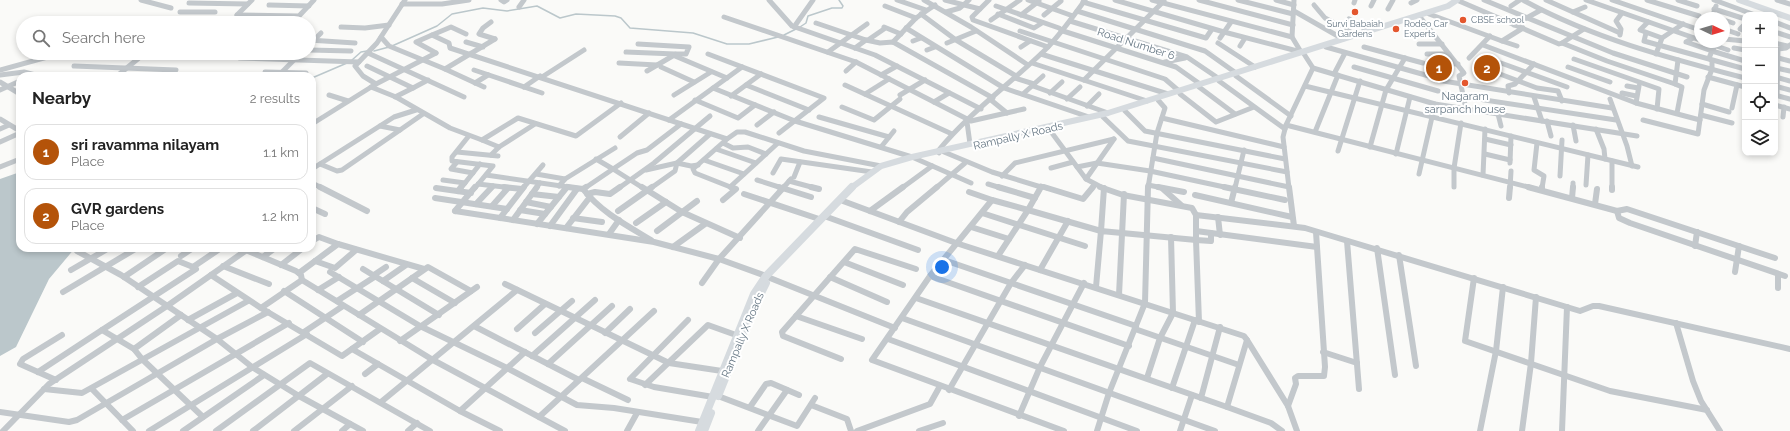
<!DOCTYPE html>
<html lang="en">
<head>
<meta charset="utf-8">
<style>
	body { margin:0; font-family:Raleway,sans-serif; background:#f6f6f6; color:#222 }
	.controls { position:absolute; right:12px; top:12px; display:grid; overflow:hidden; border-radius:8px; box-shadow:0 2px 6px #0003 }
	.controls button { width:36px; height:36px; display:grid; place-items:center; padding:0; border:0; border-bottom:1px solid #e0e0e0; background:#fff; color:#222; font:20px sans-serif }
	.compass { position:absolute; left:1694px; top:12px; width:36px; height:36px; border-radius:50%; background:#fff; box-shadow:0 2px 6px #0003; rotate:94deg }
	.you { position:absolute; left:942px; top:267px; width:14px; height:14px; margin:-10px; border:3px solid #fff; border-radius:50%; background:#1a73e8; box-shadow:0 0 0 6px #1a73e833 }
	.badge { display:grid; place-items:center; width:26px; height:26px; border-radius:50%; background:#b45309; color:#fff; font-size:13px; font-weight:700 }
	.pin { position:absolute; translate:-50% -50%; border:2px solid #fff; box-shadow:0 1px 4px #0006 }
	.list { margin:0; padding:0; list-style:none }
	h2 { display:flex; justify-content:space-between; align-items:center; height:52px; margin:0; padding:0 16px; font-size:17px }
	h2 small { font-size:13px; font-weight:400; color:#767676 }
	.list li { display:grid; grid-template-columns:26px 1fr auto; gap:12px; align-items:center; box-sizing:border-box; height:56px; margin:0 8px 8px; padding:0 8px; border:1px solid #e0e0e0; border-radius:12px }
	.list b { display:block; font-size:15px; white-space:nowrap }
	.list p { margin:0; font-size:13px; white-space:nowrap; color:#767676 }
	.list em { font-size:13px; font-style:normal; color:#767676 }
	.icon { flex:none; width:22px; height:22px; fill:none; stroke:currentColor; stroke-width:2; stroke-linecap:round; stroke-linejoin:round }
	.map { position:relative; flex:none; width:1790px; height:431px; overflow:hidden }
	.search { position:absolute; background:#fff; box-shadow:0 2px 6px #0003; left:16px; top:16px; width:300px; height:44px; display:flex; align-items:center; gap:10px; box-sizing:border-box; padding:0 14px; border-radius:22px; color:#767676; font-size:15px }
	.panel { position:absolute; background:#fff; box-shadow:0 2px 6px #0003; left:16px; top:72px; width:300px; height:180px; border-radius:12px }
	.map>svg:first-child { display:block }
	.water { fill:#bbc7cb }
	.lines { fill:none; stroke-linecap:round; stroke-linejoin:round }
	.stream { stroke:#bbc7cb; stroke-width:1.5 }
	.minor-far1 { stroke:#c3c8cc; stroke-width:5 }
	.minor { stroke:#c3c8cc; stroke-width:6 }
	.major-far1 { stroke:#d6dbdf; stroke-width:6 }
	.major { stroke:#d6dbdf; stroke-width:8 }
	.poi-dot { fill:#e4572e; stroke:#fff; stroke-width:1.5 }
	.labels { text-anchor:middle; dominant-baseline:central; stroke-width:4; stroke-linejoin:round; paint-order:stroke }
	.far-poi-label { font-size:9px; fill:#657683; stroke:#fff; text-anchor:start }
	.street-label { font-size:11px; fill:#657683; stroke:#fff }
	.poi-label { font-size:11px; fill:#657683; stroke:#fff }
</style>
</head>
<body>
<div class="map">
<svg width="1790" height="431" viewBox="0 0 1790 431">
	<rect width="100%" height="100%" fill="#fafaf8"/>
	<path class="water" d="M20,172V248H75L49,279L16,347L0,356V179Z"/>
	<g class="lines">
		<g class="stream">
			<path d="M800,27L806,23L808,16L832,8H842L843,6L839,0"/>
			<path d="M784,35L796,29"/>
			<path d="M392,46L437,26L452,14L483,8L507,11L537,6L560,18L576,14L615,16L621,18L630,28L693,33L727,44H749L778,37"/>
			<path d="M374,51L389,47"/>
			<path d="M352,60L361,52L367,51"/>
			<path d="M312,78L347,63"/>
		</g>
		<g class="minor-far1">
			<path d="M141,0L171,8"/>
			<path d="M501,0L504,2L507,0"/>
			<path d="M769,0L792,26L875,55L981,109"/>
			<path d="M897,0L926,10"/>
			<path d="M924,0L971,27L1028,65"/>
			<path d="M945,0L980,9"/>
			<path d="M989,0L972,17L973,20L1048,47"/>
			<path d="M1028,0L1073,16"/>
			<path d="M1115,0L1224,32L1301,52L1292,37L1294,0"/>
			<path d="M1152,0L1292,37"/>
			<path d="M1199,0L1293,25"/>
			<path d="M1238,0L1293,14"/>
			<path d="M1276,0L1294,5"/>
			<path d="M1484,0L1613,53L1687,77"/>
			<path d="M1523,0C1592,38 1669,58 1745,78"/>
			<path d="M1546,0L1620,33"/>
			<path d="M1586,0L1700,40"/>
			<path d="M1612,0L1700,30"/>
			<path d="M1647,0L1699,16"/>
			<path d="M1678,0L1697,6"/>
			<path d="M1714,0L1755,15"/>
			<path d="M1777,0L1790,4"/>
			<path d="M1459,1L1559,44L1562,43L1607,61L1675,84"/>
			<path d="M1083,2L1206,38L1212,29"/>
			<path d="M189,3L248,4"/>
			<path d="M1354,3L1355,0"/>
			<path d="M1411,3L1417,0"/>
			<path d="M402,4H442L469,0"/>
			<path d="M269,5L309,6"/>
			<path d="M1314,5L1325,18L1356,35"/>
			<path d="M885,6L916,18"/>
			<path d="M996,6L1059,28L1063,31L1176,67L1200,84"/>
			<path d="M1371,6L1374,0"/>
			<path d="M1511,6L1520,0"/>
			<path d="M519,7L524,0"/>
			<path d="M1388,9L1393,0"/>
			<path d="M1714,9L1742,18"/>
			<path d="M1077,11L1205,51L1236,73"/>
			<path d="M1294,11L1343,39"/>
			<path d="M180,12H215"/>
			<path d="M946,12L960,8L969,0"/>
			<path d="M1573,12L1585,7"/>
			<path d="M921,14L956,40L1016,76"/>
			<path d="M998,14L1034,28L1042,23"/>
			<path d="M1429,14L1502,41L1523,28"/>
			<path d="M237,15L299,16L314,0"/>
			<path d="M237,15L252,0"/>
			<path d="M1021,15L1039,1"/>
			<path d="M1044,15L1061,1"/>
			<path d="M724,17L856,62L971,121L1024,109"/>
			<path d="M1420,17L1464,73L1459,76L1466,109"/>
			<path d="M1712,18L1716,6"/>
			<path d="M97,19L113,23"/>
			<path d="M1349,19L1369,31"/>
			<path d="M991,20L1020,0"/>
			<path d="M1724,20L1733,23"/>
			<path d="M1070,21L1187,57L1218,78"/>
			<path d="M491,22L483,28L479,34L495,39"/>
			<path d="M1648,22L1640,30L1662,38"/>
			<path d="M1775,22L1790,28"/>
			<path d="M243,23L249,16"/>
			<path d="M816,23L866,40"/>
			<path d="M1745,24L1740,29L1745,31"/>
			<path d="M1514,25L1541,10"/>
			<path d="M341,27L365,28L389,25"/>
			<path d="M794,27L813,0"/>
			<path d="M884,27L901,34"/>
			<path d="M906,28L1004,88L1089,117"/>
			<path d="M1724,29L1738,34"/>
			<path d="M1020,31L1165,79L1179,91"/>
			<path d="M1775,32L1790,37"/>
			<path d="M1646,33L1644,41L1745,69"/>
			<path d="M1414,34H1434"/>
			<path d="M432,35L451,27L466,34"/>
			<path d="M1620,35L1621,29L1616,21L1622,13"/>
			<path d="M381,37L389,46L445,69L495,39"/>
			<path d="M1220,38L1231,22"/>
			<path d="M1724,39L1745,41"/>
			<path d="M309,40L355,43"/>
			<path d="M868,40L884,29"/>
			<path d="M913,41L921,38"/>
			<path d="M1502,41L1517,46"/>
			<path d="M466,42L483,47"/>
			<path d="M893,42L916,18L935,5"/>
			<path d="M1705,42L1728,50"/>
			<path d="M947,43L976,31"/>
			<path d="M1218,43L1255,67"/>
			<path d="M1562,43L1584,29"/>
			<path d="M1775,43L1787,46"/>
			<path d="M638,44L689,47L686,54H676L647,71"/>
			<path d="M1419,44H1442"/>
			<path d="M309,45L321,33"/>
			<path d="M1483,45L1636,103L1700,120"/>
			<path d="M1240,46L1245,38"/>
			<path d="M1715,46L1712,51L1745,61"/>
			<path d="M1021,47L1030,41"/>
			<path d="M1326,47L1429,76"/>
			<path d="M1364,47L1423,63"/>
			<path d="M855,48L866,40L880,43L893,42L993,98"/>
			<path d="M1734,48L1745,50"/>
			<path d="M309,50L351,51"/>
			<path d="M927,50L935,47"/>
			<path d="M626,52L675,54"/>
			<path d="M828,52L867,24"/>
			<path d="M368,53L464,97"/>
			<path d="M436,53L416,42L432,35L449,43L450,48L727,139L737,132H745L804,151L881,166"/>
			<path d="M708,54L824,98L779,133"/>
			<path d="M1041,54L1168,94"/>
			<path d="M1304,54L1313,68L1435,104L1637,136"/>
			<path d="M1427,54H1449"/>
			<path d="M1656,54L1662,38L1683,24"/>
			<path d="M675,56L727,78"/>
			<path d="M1775,57L1790,61"/>
			<path d="M239,58L359,62"/>
			<path d="M1469,58L1490,36"/>
			<path d="M1574,59L1659,89L1657,109"/>
			<path d="M1165,62L1185,58"/>
			<path d="M619,63L657,65"/>
			<path d="M1032,63L1147,101"/>
			<path d="M1433,63L1458,64"/>
			<path d="M1501,63L1567,87"/>
			<path d="M74,66L176,70"/>
			<path d="M367,66L413,88L428,80"/>
			<path d="M661,67L694,82"/>
			<path d="M1354,67L1438,91"/>
			<path d="M1568,67L1610,82"/>
			<path d="M1776,68L1790,71"/>
			<path d="M445,69L484,87"/>
			<path d="M0,70L62,53"/>
			<path d="M474,70L542,93"/>
			<path d="M846,71L856,62"/>
			<path d="M1492,71L1537,88L1558,91L1562,101"/>
			<path d="M265,72L306,73"/>
			<path d="M281,73L301,53"/>
			<path d="M1334,74L1345,53"/>
			<path d="M0,75L24,72L39,76"/>
			<path d="M881,75L897,66"/>
			<path d="M117,76L145,53"/>
			<path d="M1236,76L1291,116"/>
			<path d="M542,77L584,50"/>
			<path d="M1708,77L1745,87"/>
			<path d="M1776,77L1790,81"/>
			<path d="M1015,78L1034,84"/>
			<path d="M1084,80L1164,1"/>
			<path d="M1437,80L1612,108"/>
			<path d="M1219,81L1285,129"/>
			<path d="M0,82L20,94"/>
			<path d="M475,83L488,75"/>
			<path d="M376,84L363,76L355,66L377,43L405,0"/>
			<path d="M746,85L809,110"/>
			<path d="M845,85L952,134"/>
			<path d="M1033,86L1108,113"/>
			<path d="M1305,86L1638,167"/>
			<path d="M1627,86L1638,88"/>
			<path d="M1775,86L1790,90"/>
			<path d="M371,87L396,97L450,128L482,140L518,118L576,136L621,103"/>
			<path d="M524,87L540,76"/>
			<path d="M1199,87L1235,114"/>
			<path d="M713,88L795,121L912,157L971,183"/>
			<path d="M0,90L20,81"/>
			<path d="M1050,93L1062,82"/>
			<path d="M1509,93L1508,86L1515,84L1534,64"/>
			<path d="M1622,93L1636,96"/>
			<path d="M865,94L889,79"/>
			<path d="M1023,94L1043,76"/>
			<path d="M1180,94L1216,122L1254,107"/>
			<path d="M1445,94L1616,120"/>
			<path d="M329,95L348,101"/>
			<path d="M674,95L711,72"/>
			<path d="M900,95L925,80"/>
			<path d="M1775,95L1790,99"/>
			<path d="M731,96L761,74"/>
			<path d="M1777,96L1778,49L1786,48L1790,45"/>
			<path d="M395,97L413,88"/>
			<path d="M1534,97L1542,121"/>
			<path d="M1067,99L1080,87"/>
			<path d="M1610,99L1627,146L1632,166"/>
			<path d="M695,100L738,118L755,105"/>
			<path d="M991,100L1007,113"/>
			<path d="M934,102L949,93"/>
			<path d="M1636,103L1639,86"/>
			<path d="M1702,104L1729,112"/>
			<path d="M1775,105L1790,109"/>
			<path d="M1087,106L1099,94"/>
			<path d="M842,107L874,120L900,99"/>
			<path d="M1732,108L1737,85"/>
			<path d="M1125,111L1145,131L1285,159"/>
			<path d="M1677,113L1682,87L1675,84L1678,60"/>
			<path d="M1498,114L1501,126"/>
			<path d="M1701,115L1732,123"/>
			<path d="M819,117L889,137"/>
			<path d="M1103,117L1128,141L1287,172"/>
			<path d="M1783,117L1784,107"/>
			<path d="M1162,118L1284,147"/>
			<path d="M0,119L20,131"/>
			<path d="M669,120L742,67"/>
			<path d="M1643,120L1698,134L1704,90L1712,69V61L1709,58L1712,51L1686,42L1693,38"/>
			<path d="M1547,121L1551,136"/>
			<path d="M967,122L970,144"/>
			<path d="M312,124L376,84L436,53"/>
			<path d="M757,125L774,112"/>
			<path d="M1286,125L1313,68"/>
			<path d="M1573,125L1576,141"/>
			<path d="M0,129L9,125"/>
			<path d="M1049,129L1086,179L1103,188"/>
			<path d="M1596,129L1604,149L1605,159"/>
			<path d="M400,130L423,114"/>
			<path d="M1315,132L1338,75"/>
			<path d="M468,137L452,157V161L493,166L475,188"/>
			<path d="M620,137L649,113"/>
			<path d="M727,139L693,169L695,173L733,188"/>
			<path d="M1485,139L1511,145"/>
			<path d="M482,140L499,147"/>
			<path d="M0,142L20,133"/>
			<path d="M723,143L733,148L748,147L766,154"/>
			<path d="M1537,143L1534,170L1544,176L1542,188"/>
			<path d="M881,147L894,131"/>
			<path d="M1370,147L1386,90L1405,58"/>
			<path d="M716,149L756,163"/>
			<path d="M1338,151L1360,81"/>
			<path d="M457,152L498,156"/>
			<path d="M944,152L992,172L1041,187"/>
			<path d="M939,153L938,151C969,113 1010,84 1045,50C1060,35 1072,18 1085,0"/>
			<path d="M1396,154L1410,97"/>
			<path d="M1485,154L1510,160"/>
			<path d="M491,155L499,147L535,124"/>
			<path d="M1153,158L1289,187"/>
			<path d="M596,159L613,169L637,153L647,150L681,124"/>
			<path d="M704,160L744,174"/>
			<path d="M1612,161V188"/>
			<path d="M457,162L451,169L473,173"/>
			<path d="M1510,163L1511,136"/>
			<path d="M320,164L337,171L342,170L400,130L380,126"/>
			<path d="M0,167L20,159"/>
			<path d="M1077,167L1097,163L1150,171L1229,188"/>
			<path d="M1051,168L1073,162"/>
			<path d="M312,169L394,117L416,110"/>
			<path d="M646,170L677,163L691,166L698,165"/>
			<path d="M773,173L781,159L872,172"/>
			<path d="M536,174L565,179"/>
			<path d="M1419,174L1435,104"/>
			<path d="M486,175L575,188"/>
			<path d="M1483,175L1485,129"/>
			<path d="M1002,176L1015,163L1114,139"/>
			<path d="M1560,176L1562,140"/>
			<path d="M794,177L800,162"/>
			<path d="M1086,179L1114,139"/>
			<path d="M443,180L465,183"/>
			<path d="M757,180L782,188"/>
			<path d="M789,181L815,188"/>
			<path d="M312,183L322,188"/>
			<path d="M478,184L512,188"/>
			<path d="M988,184L1001,188"/>
			<path d="M1148,185L1163,188"/>
			<path d="M1586,185L1588,155"/>
			<path d="M559,186L565,179L615,148"/>
			<path d="M730,187L778,143"/>
			<path d="M1454,187V168L1461,123"/>
			<path d="M461,188L480,164"/>
			<path d="M491,188L493,186"/>
			<path d="M523,188L543,165"/>
			<path d="M536,188L540,183"/>
			<path d="M585,188L613,169L643,188"/>
			<path d="M619,188L654,163L710,116"/>
			<path d="M651,188L675,171L677,163L710,134"/>
			<path d="M783,188L791,179"/>
			<path d="M902,188L932,166"/>
			<path d="M936,188L965,163"/>
			<path d="M1040,188L1041,186L1047,188"/>
			<path d="M1092,188L1094,185"/>
			<path d="M1148,188L1157,133L1165,108L1158,100"/>
			<path d="M1235,188L1244,150"/>
			<path d="M1289,188L1283,137L1286,125L1532,188"/>
			<path d="M1510,188L1511,171"/>
			<path d="M1573,188V183"/>
		</g>
		<g class="minor">
			<path d="M320,187L367,211"/>
			<path d="M504,187L522,189"/>
			<path d="M568,187L583,189C601,212 626,225 651,240"/>
			<path d="M642,187L682,212L740,238"/>
			<path d="M779,187L811,197"/>
			<path d="M811,187L819,189"/>
			<path d="M998,187L1035,198"/>
			<path d="M1041,187L1028,210L1101,231L1104,188"/>
			<path d="M1044,187L1083,199L1093,187"/>
			<path d="M1100,187L1123,195L1192,208L1196,215"/>
			<path d="M1158,187L1184,192"/>
			<path d="M1224,187L1285,200"/>
			<path d="M1289,187L1294,226"/>
			<path d="M1528,187L1617,211L1627,209L1775,258"/>
			<path d="M1612,187V190"/>
			<path d="M436,188L471,193"/>
			<path d="M583,189L586,187"/>
			<path d="M1163,189L1181,205"/>
			<path d="M1542,190V187"/>
			<path d="M458,191L461,187"/>
			<path d="M969,192L992,200L930,276L872,360L1064,431"/>
			<path d="M532,194L559,197"/>
			<path d="M587,194L595,192L610,194L620,187"/>
			<path d="M744,194L819,219"/>
			<path d="M1195,195L1292,217"/>
			<path d="M435,198L507,209"/>
			<path d="M1509,198L1510,187"/>
			<path d="M1572,198L1573,187"/>
			<path d="M723,200L736,189L731,187"/>
			<path d="M992,200L1028,210L998,256"/>
			<path d="M843,201L956,243L1244,336L1247,340L1227,407"/>
			<path d="M526,202L551,207"/>
			<path d="M1231,203L1235,187"/>
			<path d="M476,204L492,187"/>
			<path d="M1595,204L1597,189"/>
			<path d="M492,206L508,188"/>
			<path d="M312,208L325,214"/>
			<path d="M520,210L545,214"/>
			<path d="M455,211L654,242L719,259L766,276"/>
			<path d="M455,211L475,187"/>
			<path d="M618,211L652,187"/>
			<path d="M870,211L903,187"/>
			<path d="M1617,211L1619,218L1630,223L1785,276"/>
			<path d="M982,213L1085,246"/>
			<path d="M827,217L918,250"/>
			<path d="M1218,217L1220,235"/>
			<path d="M500,218L524,187"/>
			<path d="M573,218L602,222"/>
			<path d="M513,220L537,187"/>
			<path d="M899,222L907,212L937,187"/>
			<path d="M636,223L666,202"/>
			<path d="M537,224L567,187"/>
			<path d="M550,226L577,189"/>
			<path d="M971,227L1009,239"/>
			<path d="M566,228L590,197"/>
			<path d="M657,231L697,201"/>
			<path d="M1196,231L1317,247"/>
			<path d="M609,234L619,220"/>
			<path d="M312,241L319,237L338,244"/>
			<path d="M1347,241L1359,389"/>
			<path d="M1695,246L1697,232"/>
			<path d="M673,247L705,224"/>
			<path d="M241,248L296,271L301,275L302,280L433,360L565,431"/>
			<path d="M1377,248L1395,375"/>
			<path d="M77,251L121,275L217,339L252,367L299,396L363,431"/>
			<path d="M1399,255L1416,366"/>
			<path d="M181,256L193,248"/>
			<path d="M263,257L275,248"/>
			<path d="M944,260L1136,326"/>
			<path d="M315,261L335,268L356,250"/>
			<path d="M844,262L903,285"/>
			<path d="M281,265L303,248"/>
			<path d="M223,266L269,284"/>
			<path d="M363,269L439,315"/>
			<path d="M71,270L109,248"/>
			<path d="M1040,270L1068,221"/>
			<path d="M330,272L420,326L507,368L577,405L614,408L702,422"/>
			<path d="M1735,272L1739,246"/>
			<path d="M299,273L338,244L424,269"/>
			<path d="M1778,274V288"/>
			<path d="M211,275L261,308"/>
			<path d="M374,275L386,267"/>
			<path d="M930,276L1129,346"/>
			<path d="M124,277L167,248"/>
			<path d="M830,277L887,302"/>
			<path d="M412,278L455,303"/>
			<path d="M770,278L895,328"/>
			<path d="M1474,278L1465,341L1610,391L1707,410"/>
			<path d="M302,280L261,308L342,356L380,329"/>
			<path d="M383,281L406,265"/>
			<path d="M702,283L719,259L784,187"/>
			<path d="M505,284L669,363L722,371"/>
			<path d="M138,287L178,261L193,267"/>
			<path d="M1096,287L1101,231L1196,240V215L1305,228L1580,311L1593,306H1599L1790,349"/>
			<path d="M318,290L339,277"/>
			<path d="M284,291L363,342"/>
			<path d="M63,292L137,248"/>
			<path d="M1119,295L1124,194"/>
			<path d="M916,298L1227,407L1271,423L1282,431"/>
			<path d="M337,301L376,276"/>
			<path d="M359,315L428,267L471,291"/>
			<path d="M796,316L862,339"/>
			<path d="M902,318L1215,431"/>
			<path d="M188,320L237,293"/>
			<path d="M688,320L630,379L654,387L713,397"/>
			<path d="M1199,322L1196,240L1211,241V233"/>
			<path d="M1676,323L1693,381L1701,401L1720,431"/>
			<path d="M474,326L579,380"/>
			<path d="M517,329L545,304"/>
			<path d="M1135,329L1239,365"/>
			<path d="M304,332L343,306"/>
			<path d="M535,333L572,301"/>
			<path d="M605,333L630,309"/>
			<path d="M888,339L1137,431"/>
			<path d="M1247,340L1288,406L1297,431"/>
			<path d="M400,341L477,287"/>
			<path d="M134,349L181,315"/>
			<path d="M352,349L460,411L500,431"/>
			<path d="M1323,352L1357,363"/>
			<path d="M532,356L595,300"/>
			<path d="M841,359L783,336L782,332L855,249L916,269"/>
			<path d="M548,364L612,306"/>
			<path d="M38,372L102,330"/>
			<path d="M365,374L378,364"/>
			<path d="M582,378L628,400"/>
			<path d="M1147,378L1160,338L1173,313L1171,237"/>
			<path d="M56,380L20,364L23,359L62,335"/>
			<path d="M645,385L708,325L736,335"/>
			<path d="M1172,388L1195,320"/>
			<path d="M44,389L82,393L248,301"/>
			<path d="M92,389L133,431"/>
			<path d="M949,390L1011,283L1025,265"/>
			<path d="M718,396L797,426L815,398"/>
			<path d="M1201,398L1220,327"/>
			<path d="M381,402L517,290"/>
			<path d="M811,405L847,419L851,431"/>
			<path d="M1288,406L1296,384L1295,378L1298,376H1324L1325,367L1316,232"/>
			<path d="M750,407L766,384L771,383L799,395"/>
			<path d="M460,411L525,352"/>
			<path d="M0,412L69,422L77,420L217,339L268,312"/>
			<path d="M1019,416L1040,367L1084,283"/>
			<path d="M203,417L142,359L134,349L102,330L196,269L193,267L221,248"/>
			<path d="M539,417L654,311"/>
			<path d="M122,420L289,323"/>
			<path d="M3,431L49,384L167,306L248,249"/>
			<path d="M149,431L307,334"/>
			<path d="M183,431L264,375"/>
			<path d="M216,431L310,363L430,431"/>
			<path d="M253,431L327,374"/>
			<path d="M294,431L352,386"/>
			<path d="M342,431L350,424"/>
			<path d="M408,431L417,423"/>
			<path d="M627,431L637,413"/>
			<path d="M758,431L787,390"/>
			<path d="M857,431L930,404L940,386"/>
			<path d="M919,431L943,423"/>
			<path d="M1097,431L1109,393L1145,303L1148,187"/>
			<path d="M1180,431L1192,395"/>
			<path d="M1480,431L1496,351L1503,287"/>
			<path d="M1522,431L1531,363L1536,297"/>
			<path d="M1562,431L1567,307"/>
		</g>
		<g class="major-far1">
			<path d="M1739,0L1790,18"/>
			<path d="M851,188L881,166L912,157L1108,113L1448,6L1457,0"/>
		</g>
		<g class="major">
			<path d="M718,396L753,309L766,283"/>
			<path d="M699,431L754,294L766,276L852,187"/>
			<path d="M704,431L711,413"/>
		</g>
	</g>
	<g class="poi-dot">
		<circle cx="1355" cy="12" r="4"/>
		<circle cx="1463" cy="20" r="4"/>
		<circle cx="1396" cy="29" r="4"/>
		<circle cx="1465" cy="83" r="4"/>
	</g>
	<g class="labels">
		<g class="far-poi-label">
			<text x="1471" y="20">CBSE school</text>
			<text x="1355" y="24" text-anchor="middle">Survi Babaiah<tspan x="1355" dy="10">Gardens</tspan></text>
			<text x="1404" y="24">Rodeo Car<tspan x="1404" dy="10">Experts</tspan></text>
		</g>
		<g class="street-label">
			<text transform="translate(1136 44) rotate(18)">Road Number 6</text>
			<text transform="translate(1018 136) rotate(-13)">Rampally X Roads</text>
			<text transform="translate(743 335) rotate(-67)">Rampally X Roads</text>
		</g>
		<g class="poi-label">
			<text x="1465" y="96">Nagaram<tspan x="1465" dy="13">sarpanch house</tspan></text>
		</g>
	</g>
</svg>
<div class="controls">
<button>+</button>
<button>−</button>
<button><svg class="icon" aria-label="locate" viewBox="0 0 24 24"><circle cx="12" cy="12" r="6"/><path d="M12 2v4M12 18v4M2 12h4M18 12h4"/></svg></button>
<button><svg class="icon" aria-label="layers" viewBox="0 0 24 24"><path d="M12 4l9 5-9 5-9-5zM3 14l9 5 9-5"/></svg></button>
</div>
<svg class="compass" viewBox="-18 -18 36 36"><path d="M0-13l5 13h-10z" fill="#e53935"/><path d="M0 13l5-13h-10z" fill="#767676"/></svg>
<div class="you"></div>
<div class="pin badge" style="left:1439px;top:68px">1</div>
<div class="pin badge" style="left:1487px;top:68px">2</div>
<div class="search"><svg class="icon" aria-label="search" viewBox="0 0 24 24"><circle cx="10" cy="10" r="6"/><path d="M15 15l6 6"/></svg>Search here</div>
<section class="panel">
<h2>Nearby<small>2 results</small></h2>
<ul class="list">
<li><span class="badge">1</span><div><b>sri ravamma nilayam</b><p>Place</p></div><em>1.1 km</em></li>
<li><span class="badge">2</span><div><b>GVR gardens</b><p>Place</p></div><em>1.2 km</em></li>
</ul>
</section>
</div>
</body>
</html>
